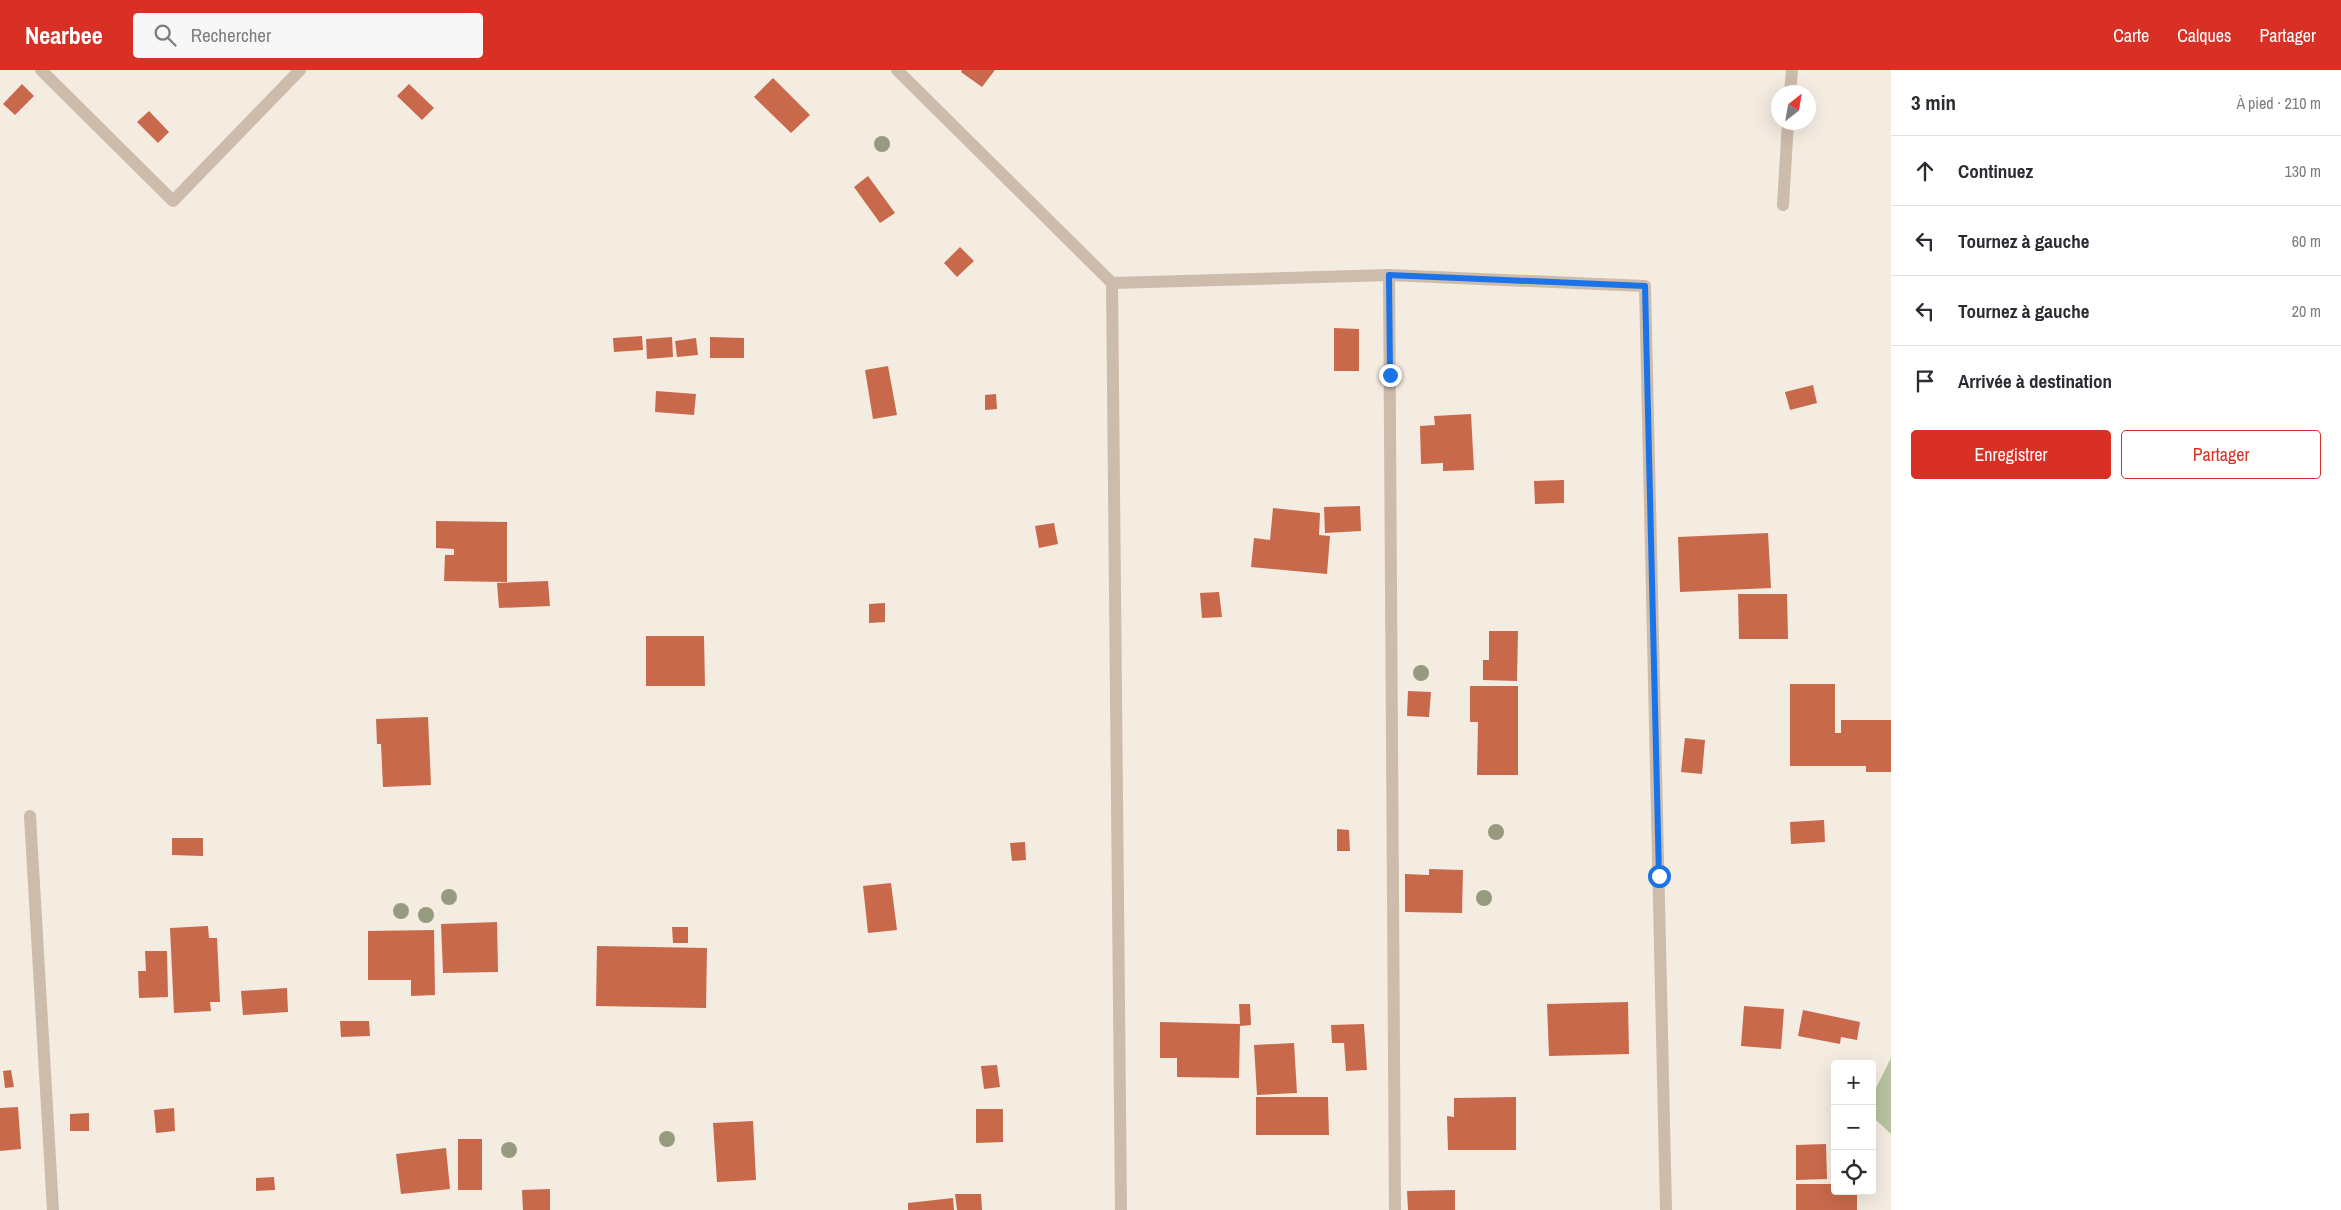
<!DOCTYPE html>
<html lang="fr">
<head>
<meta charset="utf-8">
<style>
	body { margin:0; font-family:"Archivo Narrow",sans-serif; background:#f7f7f7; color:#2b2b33 }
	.controls { position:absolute; right:15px; bottom:15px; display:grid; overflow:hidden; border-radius:5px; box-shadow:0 5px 20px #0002 }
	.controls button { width:45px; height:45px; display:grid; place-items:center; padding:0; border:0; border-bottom:1px solid #e1e1e2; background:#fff; color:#2b2b33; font:25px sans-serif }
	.compass { position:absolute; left:1771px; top:15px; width:45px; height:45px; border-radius:50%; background:#fff; box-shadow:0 5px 20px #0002; rotate:31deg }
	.stop { position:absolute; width:15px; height:15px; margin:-11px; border:4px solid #1a73e8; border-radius:50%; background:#fff }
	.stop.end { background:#1a73e8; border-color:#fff; box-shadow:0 1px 5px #0008 }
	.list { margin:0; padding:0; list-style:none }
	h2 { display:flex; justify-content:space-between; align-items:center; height:65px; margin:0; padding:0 20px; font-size:21px }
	h2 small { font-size:16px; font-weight:400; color:#7c7c81 }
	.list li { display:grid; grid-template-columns:32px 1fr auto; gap:15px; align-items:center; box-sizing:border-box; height:70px; padding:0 20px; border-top:1px solid #e1e1e2 }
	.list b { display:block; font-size:19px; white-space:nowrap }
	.list em { font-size:16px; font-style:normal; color:#7c7c81 }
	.actions { display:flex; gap:10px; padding:15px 20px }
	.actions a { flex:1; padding:11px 0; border:1px solid #d93025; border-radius:5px; text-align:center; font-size:18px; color:#d93025 }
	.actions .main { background:#d93025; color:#fff }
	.icon { flex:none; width:28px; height:28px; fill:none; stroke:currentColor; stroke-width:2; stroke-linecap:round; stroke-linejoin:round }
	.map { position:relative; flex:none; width:1891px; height:1140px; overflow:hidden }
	header { display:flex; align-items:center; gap:30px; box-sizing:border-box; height:70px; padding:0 25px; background:#d93025; color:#fff }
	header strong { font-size:24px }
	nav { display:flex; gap:28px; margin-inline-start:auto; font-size:18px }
	.search { width:350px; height:45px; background:#f7f7f7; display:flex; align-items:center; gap:12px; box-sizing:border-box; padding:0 18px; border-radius:5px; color:#7c7c81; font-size:19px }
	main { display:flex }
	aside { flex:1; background:#fff }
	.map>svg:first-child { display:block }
	.green { fill:#b8c4a0 }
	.building { fill:#c8694b }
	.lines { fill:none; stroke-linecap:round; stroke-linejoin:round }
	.minor { stroke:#cdbbac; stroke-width:12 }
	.tree { fill:#969b7f }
	.route { stroke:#1a73e8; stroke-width:6 }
</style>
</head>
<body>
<header>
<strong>Nearbee</strong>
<div class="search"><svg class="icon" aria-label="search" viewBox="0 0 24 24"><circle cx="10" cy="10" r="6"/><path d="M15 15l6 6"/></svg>Rechercher</div>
<nav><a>Carte</a><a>Calques</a><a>Partager</a></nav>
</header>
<main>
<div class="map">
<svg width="1891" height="1140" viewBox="0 0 1891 1140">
	<rect width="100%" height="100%" fill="#f4ebe1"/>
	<path class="green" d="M1891,988V1064L1876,1050L1873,1024Z"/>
	<g class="building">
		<path d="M962,0H995L982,17L961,2Z"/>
		<path d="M773,8L810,45L791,63L754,27Z"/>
		<path d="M22,14L34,26L15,45L3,34Z"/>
		<path d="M409,14L434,38L422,50L397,26Z"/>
		<path d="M149,41L169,62L158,73L137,52Z"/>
		<path d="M868,106L895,143L880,153L854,117Z"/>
		<path d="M960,177L974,191L957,207L944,193Z"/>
		<path d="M1334,258L1359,259V301H1334Z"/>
		<path d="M642,266L643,280L614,282L613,268Z"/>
		<path d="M672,267L673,287L647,289L646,269Z"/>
		<path d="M710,267L744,268V288H710Z"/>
		<path d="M696,268L698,285L677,287L675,271Z"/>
		<path d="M888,296L897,345L873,349L865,300Z"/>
		<path d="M1813,315L1817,333L1790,340L1785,322Z"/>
		<path d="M656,321L696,324L694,345L655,342Z"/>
		<path d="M996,324L997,339L985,340V325Z"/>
		<path d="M1471,344L1474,400L1443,401V393L1421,394L1420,356L1435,355L1434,346Z"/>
		<path d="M1564,410V433L1535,434L1534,411Z"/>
		<path d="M1360,436L1361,461L1325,463L1324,437Z"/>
		<path d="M1273,438L1320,443L1319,465L1330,466L1327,504L1251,497L1254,468L1270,470Z"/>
		<path d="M436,451L507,452V512L444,511L445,485H454V479L436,478Z"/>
		<path d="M1054,453L1058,474L1039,478L1035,456Z"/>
		<path d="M1768,463L1771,518L1680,522L1678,467Z"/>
		<path d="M548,511L550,536L499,538L497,513Z"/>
		<path d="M1219,522L1222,547L1202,548L1200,523Z"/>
		<path d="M1738,524H1787L1788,569H1739Z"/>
		<path d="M885,533V552L869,553V534Z"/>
		<path d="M1489,561H1518L1517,611L1483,610V590H1489Z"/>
		<path d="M646,566H704L705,616H646Z"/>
		<path d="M1790,614H1835V663H1841V650H1891V702H1866V696H1790Z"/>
		<path d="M1470,616H1518V705H1477L1478,652H1470Z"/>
		<path d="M1408,621L1431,622L1429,647L1407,646Z"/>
		<path d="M428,647L431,715L383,717L381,674H377L376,649Z"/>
		<path d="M1685,668L1705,670L1702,704L1681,702Z"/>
		<path d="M1824,750L1825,772L1791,774L1790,752Z"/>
		<path d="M1337,759L1349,760L1350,781H1337Z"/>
		<path d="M172,768H203V786L172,785Z"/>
		<path d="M1025,772L1026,790L1012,791L1010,773Z"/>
		<path d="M1429,799L1463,800L1462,843L1405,842V804L1429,805Z"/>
		<path d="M891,813L897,860L868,863L863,816Z"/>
		<path d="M497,852L498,902L443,903L441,854Z"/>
		<path d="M208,856L209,868H217L220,932H210L211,941L174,943L170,858Z"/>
		<path d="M672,857H688V873H673Z"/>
		<path d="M434,860L435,925L411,926V910H368V861Z"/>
		<path d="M597,876L707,878L706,938L596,936Z"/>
		<path d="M145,881H167L168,927L139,928L138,901H146Z"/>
		<path d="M287,918L288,942L243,945L241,921Z"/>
		<path d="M1628,932L1629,984L1549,986L1547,934Z"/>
		<path d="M1239,934H1250L1251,955L1240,956L1239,1008L1177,1007V988H1160V952L1240,954Z"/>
		<path d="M1744,936L1784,939L1781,979L1741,976Z"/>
		<path d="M1803,940L1860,952L1857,970L1841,967L1840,974L1798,966Z"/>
		<path d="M340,951H369L370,966L341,967Z"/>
		<path d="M1364,954L1367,1000L1346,1001L1344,973H1332L1331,955Z"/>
		<path d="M1294,973L1297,1023L1257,1025L1254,975Z"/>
		<path d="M997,995L1000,1017L984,1019L981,996Z"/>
		<path d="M11,1000L14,1017L5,1018L3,1001Z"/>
		<path d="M1256,1027H1328L1329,1065H1256Z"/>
		<path d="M1516,1027V1080H1448L1447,1046L1454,1047V1028Z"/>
		<path d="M18,1037L21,1079L0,1081V1038Z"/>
		<path d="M174,1038L175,1061L156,1063L154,1040Z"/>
		<path d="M976,1039H1003V1072L976,1073Z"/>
		<path d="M89,1043V1061H70V1044Z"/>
		<path d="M753,1051L756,1110L717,1112L713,1053Z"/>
		<rect x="458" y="1069" width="24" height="51"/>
		<path d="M1826,1074L1827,1109L1796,1110V1075Z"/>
		<path d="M446,1078L450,1119L401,1124L396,1084Z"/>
		<path d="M274,1107L275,1120L256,1121V1108Z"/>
		<path d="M1796,1114H1835V1121H1857V1140H1796Z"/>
		<path d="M550,1119V1140H523L522,1120Z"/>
		<path d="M1455,1120V1140H1408L1407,1121Z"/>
		<path d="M955,1124H981L982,1140H957Z"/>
		<path d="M953,1128L954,1140H908V1133Z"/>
	</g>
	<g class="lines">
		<g class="minor">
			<path d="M41,0L173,131L300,0"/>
			<path d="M897,0L1112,213L1389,205L1645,216L1666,1140"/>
			<path d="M1790,22L1792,0"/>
			<path d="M1783,135L1788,52"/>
			<path d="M1389,205L1395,1140"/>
			<path d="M1112,213L1121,1140"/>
			<path d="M30,746L53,1140"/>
		</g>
	</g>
	<g class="tree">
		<circle cx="882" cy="74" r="8"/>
		<circle cx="1421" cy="603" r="8"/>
		<circle cx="1496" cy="762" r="8"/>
		<circle cx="449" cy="827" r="8"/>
		<circle cx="1484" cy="828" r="8"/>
		<circle cx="401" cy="841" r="8"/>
		<circle cx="426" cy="845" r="8"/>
		<circle cx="667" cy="1069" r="8"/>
		<circle cx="509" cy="1080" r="8"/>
	</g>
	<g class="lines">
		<path class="route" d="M1390,305L1389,205L1645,216L1659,806"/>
	</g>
</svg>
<div class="controls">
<button>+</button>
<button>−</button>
<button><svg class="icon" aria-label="locate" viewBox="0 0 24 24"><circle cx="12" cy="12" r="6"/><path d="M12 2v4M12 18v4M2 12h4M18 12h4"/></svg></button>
</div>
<svg class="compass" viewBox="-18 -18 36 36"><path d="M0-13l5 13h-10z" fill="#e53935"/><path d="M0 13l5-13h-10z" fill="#7c7c81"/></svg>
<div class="stop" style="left:1659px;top:806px"></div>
<div class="stop end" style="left:1390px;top:305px"></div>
</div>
<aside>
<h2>3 min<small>À pied · 210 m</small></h2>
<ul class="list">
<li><svg class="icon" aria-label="ahead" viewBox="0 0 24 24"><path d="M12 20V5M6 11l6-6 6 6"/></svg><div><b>Continuez</b></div><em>130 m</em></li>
<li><svg class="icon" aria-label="left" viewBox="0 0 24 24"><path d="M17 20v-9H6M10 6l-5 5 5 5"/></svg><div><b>Tournez à gauche</b></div><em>60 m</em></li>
<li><svg class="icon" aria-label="left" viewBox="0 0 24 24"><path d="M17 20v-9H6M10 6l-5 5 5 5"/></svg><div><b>Tournez à gauche</b></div><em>20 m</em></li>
<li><svg class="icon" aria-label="arrive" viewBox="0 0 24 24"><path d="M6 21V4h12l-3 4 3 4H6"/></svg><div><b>Arrivée à destination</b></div></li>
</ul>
<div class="actions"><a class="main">Enregistrer</a><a>Partager</a></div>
</aside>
</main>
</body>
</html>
